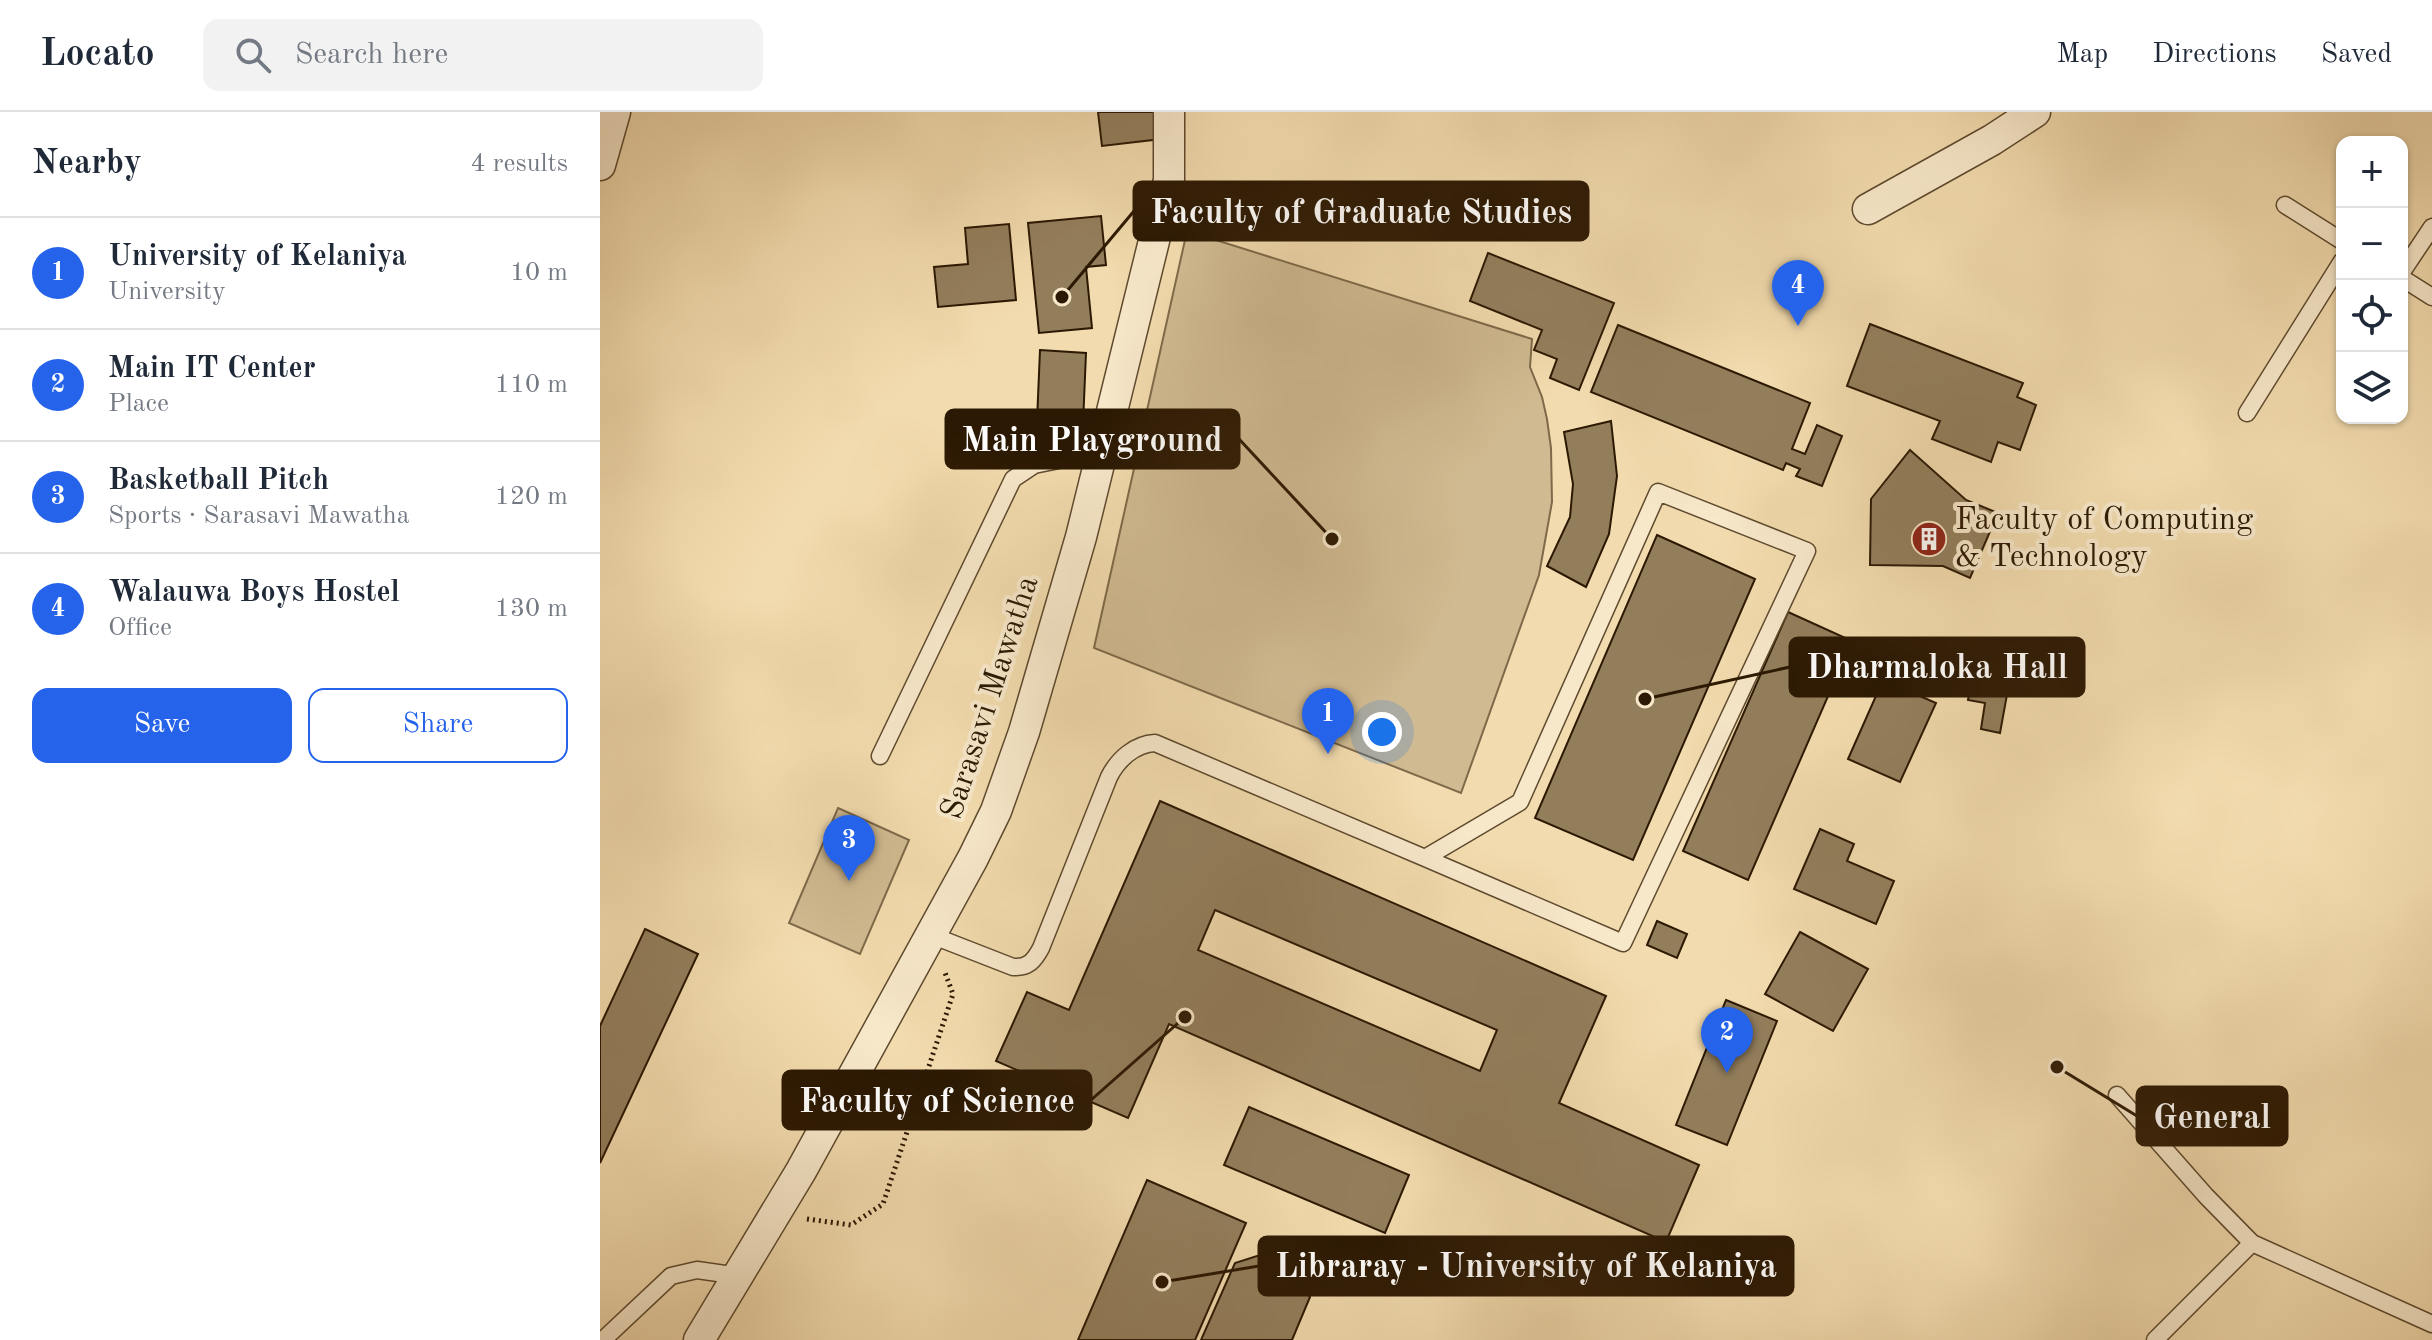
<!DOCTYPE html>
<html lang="en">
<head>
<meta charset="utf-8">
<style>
	body { margin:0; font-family:"Old Standard TT",serif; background:#f2f2f3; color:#1f2937 }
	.controls { position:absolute; right:24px; top:24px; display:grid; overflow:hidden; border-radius:16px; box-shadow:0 2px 6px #0004 }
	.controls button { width:72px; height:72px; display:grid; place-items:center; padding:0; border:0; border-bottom:2px solid #e0e1e3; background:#fff; color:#1f2937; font:40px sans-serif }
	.you { position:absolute; left:782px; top:620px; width:28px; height:28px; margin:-20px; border:6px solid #fff; border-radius:50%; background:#1a73e8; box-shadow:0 0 0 12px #1a73e833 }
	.badge { display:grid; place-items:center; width:52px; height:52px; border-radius:50%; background:#2563eb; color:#fff; font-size:26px; font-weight:700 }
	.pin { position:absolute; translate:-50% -66px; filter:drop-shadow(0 2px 4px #0008) }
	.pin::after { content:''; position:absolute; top:42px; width:28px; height:24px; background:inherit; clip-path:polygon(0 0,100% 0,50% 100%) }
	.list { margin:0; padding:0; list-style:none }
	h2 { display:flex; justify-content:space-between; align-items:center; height:104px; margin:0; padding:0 32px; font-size:34px }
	h2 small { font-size:26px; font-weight:400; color:#747a83 }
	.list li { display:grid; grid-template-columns:52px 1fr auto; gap:24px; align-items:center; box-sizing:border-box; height:112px; padding:0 32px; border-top:2px solid #e0e1e3 }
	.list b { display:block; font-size:30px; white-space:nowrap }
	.list p { margin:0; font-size:26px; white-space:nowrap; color:#747a83 }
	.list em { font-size:26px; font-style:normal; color:#747a83 }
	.actions { display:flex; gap:16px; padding:24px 32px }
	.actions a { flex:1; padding:18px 0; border:2px solid #2563eb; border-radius:16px; text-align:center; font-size:28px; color:#2563eb }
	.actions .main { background:#2563eb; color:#fff }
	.icon { flex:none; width:44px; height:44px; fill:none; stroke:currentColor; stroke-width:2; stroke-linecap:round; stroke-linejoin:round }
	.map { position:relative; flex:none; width:1832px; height:1228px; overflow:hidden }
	header { display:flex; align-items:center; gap:48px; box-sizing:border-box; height:112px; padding:0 40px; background:#fff; border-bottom:2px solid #e0e1e3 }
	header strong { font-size:38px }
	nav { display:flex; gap:44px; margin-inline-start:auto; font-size:28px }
	.search { width:560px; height:72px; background:#f2f2f3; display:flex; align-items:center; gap:20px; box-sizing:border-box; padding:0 28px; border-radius:16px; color:#747a83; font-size:30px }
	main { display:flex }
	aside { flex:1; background:#fff }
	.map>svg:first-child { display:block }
	.green { fill:#d0ba91; stroke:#7e6a4a; stroke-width:2 }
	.building { fill:#937e5c; stroke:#2c1903; stroke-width:2; fill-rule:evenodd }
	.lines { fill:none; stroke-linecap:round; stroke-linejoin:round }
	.service-casing { stroke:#5e4a2e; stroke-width:19 }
	.minor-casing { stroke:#5e4a2e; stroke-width:33 }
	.path { stroke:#2c1903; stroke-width:5; stroke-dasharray:2 4; stroke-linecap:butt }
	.service { stroke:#f7e8ca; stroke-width:16 }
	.minor { stroke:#f7e8ca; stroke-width:30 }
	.labels { text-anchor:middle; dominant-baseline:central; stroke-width:8; stroke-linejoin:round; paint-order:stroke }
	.poi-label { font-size:32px; fill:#2c1903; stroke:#f7e8ca; text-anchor:start }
	.street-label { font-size:32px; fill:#2c1903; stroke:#f7e8ca }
	.leader { fill:none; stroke:#2c1903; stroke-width:3 }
	.callout-dot { fill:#2c1903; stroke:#f7e8ca; stroke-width:3 }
	.callout { fill:#2c1903; stroke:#2c1903; stroke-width:3 }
	.callout-label { font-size:34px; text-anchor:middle; font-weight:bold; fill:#fff }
</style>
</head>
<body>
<header>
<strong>Locato</strong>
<div class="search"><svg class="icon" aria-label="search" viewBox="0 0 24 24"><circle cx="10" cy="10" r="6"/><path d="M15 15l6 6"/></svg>Search here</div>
<nav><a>Map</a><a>Directions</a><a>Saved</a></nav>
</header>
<main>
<aside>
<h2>Nearby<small>4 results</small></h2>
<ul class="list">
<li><span class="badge">1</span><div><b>University of Kelaniya</b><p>University</p></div><em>10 m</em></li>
<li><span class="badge">2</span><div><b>Main IT Center</b><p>Place</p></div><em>110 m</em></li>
<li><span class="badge">3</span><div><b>Basketball Pitch</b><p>Sports · Sarasavi Mawatha</p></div><em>120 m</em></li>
<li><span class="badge">4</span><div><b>Walauwa Boys Hostel</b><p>Office</p></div><em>130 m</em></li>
</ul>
<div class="actions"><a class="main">Save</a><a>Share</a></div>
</aside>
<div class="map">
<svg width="1832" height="1228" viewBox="0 0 1832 1228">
	<rect width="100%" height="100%" fill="#f2dbae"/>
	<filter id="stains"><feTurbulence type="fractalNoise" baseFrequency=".0025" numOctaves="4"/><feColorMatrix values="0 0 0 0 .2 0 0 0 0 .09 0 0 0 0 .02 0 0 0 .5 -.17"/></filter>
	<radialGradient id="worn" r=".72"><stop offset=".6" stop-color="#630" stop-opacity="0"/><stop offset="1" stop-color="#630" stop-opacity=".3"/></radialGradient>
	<g class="green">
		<path d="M587,119L932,227L930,255L942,285L947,307L951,336L952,390L939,463L861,681L494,536Z"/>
		<path d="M238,696L309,728L260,842L189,811Z"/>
	</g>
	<g class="building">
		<path d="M498,0H558L561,27L502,34Z"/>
		<path d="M501,104L506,153L486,155L492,216L439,221L428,111Z"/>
		<path d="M409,112L416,188L338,195L334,155L368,152L365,116Z"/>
		<path d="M888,141L1014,191L979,278L950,266L957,247L934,238L942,218L870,189Z"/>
		<path d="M1270,212L1423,271L1417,285L1436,293L1420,338L1398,330L1391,350L1332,327L1340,309L1247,274Z"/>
		<path d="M1018,213L1210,291L1192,337L1205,342L1217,313L1242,324L1222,374L1196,364L1200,357L1186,351L1183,358L991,280Z"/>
		<path d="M440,238L486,241L483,312L437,309Z"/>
		<path d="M1011,309L1017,364L1009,422L986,475L947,454L970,405L973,372L964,320Z"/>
		<path d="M1310,338L1366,388L1398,401L1370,466L1343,454L1270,453L1271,387Z"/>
		<path d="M1057,423L1155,467L1033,748L935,706Z"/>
		<path d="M1188,500L1252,529L1148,768L1083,739Z"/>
		<path d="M1377,537L1414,544L1400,621L1381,617L1385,591L1368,588Z"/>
		<path d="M1283,568L1336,591L1300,670L1248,647Z"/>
		<path d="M560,689L1006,884L959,991L1099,1053L1066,1130L569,912L528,1006L396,949L427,880L469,898ZM615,798L897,918L880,959L598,838Z"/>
		<path d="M1220,717L1254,732L1247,749L1294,769L1276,812L1194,777Z"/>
		<path d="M1057,809L1087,822L1077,846L1047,833Z"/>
		<path d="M45,817L98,842L0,1051V914Z"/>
		<path d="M1200,820L1268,857L1233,919L1165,882Z"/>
		<path d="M1126,888L1177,909L1127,1033L1076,1013Z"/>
		<path d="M649,995L809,1063L785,1121L624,1053Z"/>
		<path d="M547,1068L646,1111L595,1228H478Z"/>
		<path d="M660,1143L692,1155L710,1185L692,1228H601L635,1151Z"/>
	</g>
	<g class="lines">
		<defs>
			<g id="service">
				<path d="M1685,93L1742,129"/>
				<path d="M1802,160L1832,115"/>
				<path d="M1802,166L1832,185"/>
				<path d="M1647,301L1742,149"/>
				<path d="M280,644L413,367L434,353L503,339"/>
				<path d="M331,823L413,855C428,856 434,849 441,836L509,665C518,647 535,632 555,631L825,746L920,690L1058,380L1207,439L1023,831L825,746"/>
				<path d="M1517,983L1606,1084L1652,1131L1832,1212"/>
				<path d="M3,1228L71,1164L97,1158L139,1164"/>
				<path d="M1555,1228L1652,1131"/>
			</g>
			<g id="minor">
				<path d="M0,53L15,0"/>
				<path d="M1268,97L1392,28L1435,0"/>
				<path d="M99,1228L201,1059L373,746L396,699L424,620L481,425L569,68V0"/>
			</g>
		</defs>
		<use href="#service" class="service-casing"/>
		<use href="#minor" class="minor-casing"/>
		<path class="path" d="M207,1107L251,1113L283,1092L353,882L344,858"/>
		<use href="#service" class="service"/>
		<use href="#minor" class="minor"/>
	</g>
	<defs>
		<symbol id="building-disc" viewBox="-11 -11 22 22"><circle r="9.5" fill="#8f2418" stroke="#f7e8ca"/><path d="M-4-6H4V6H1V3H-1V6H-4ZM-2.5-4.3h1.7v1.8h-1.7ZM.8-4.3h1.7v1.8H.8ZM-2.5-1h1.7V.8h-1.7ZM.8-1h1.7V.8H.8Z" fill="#fff"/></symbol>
	</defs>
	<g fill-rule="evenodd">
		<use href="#building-disc" x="1309" y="407" width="40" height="40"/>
	</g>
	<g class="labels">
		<g class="poi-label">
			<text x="1355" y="409">Faculty of Computing<tspan x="1355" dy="37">&amp; Technology</tspan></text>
		</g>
		<g class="street-label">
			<text transform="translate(391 586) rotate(-72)">Sarasavi Mawatha</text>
		</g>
	</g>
	<path class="leader" d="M462 185L534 99M732 427L639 327M1045 587L1190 555M585 905L491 988M1457 955L1537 1004M562 1170L659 1154"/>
	<g class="callout-dot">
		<circle cx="462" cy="185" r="8"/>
		<circle cx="732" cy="427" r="8"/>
		<circle cx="1045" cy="587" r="8"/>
		<circle cx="585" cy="905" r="8"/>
		<circle cx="1457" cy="955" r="8"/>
		<circle cx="562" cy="1170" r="8"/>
	</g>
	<g class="callout">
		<rect x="534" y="70" width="454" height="58" rx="8"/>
		<rect x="346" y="298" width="293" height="58" rx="8"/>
		<rect x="1190" y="526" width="294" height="58" rx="8"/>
		<rect x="183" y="959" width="308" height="58" rx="8"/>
		<rect x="1537" y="975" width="150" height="58" rx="8"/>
		<rect x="659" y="1125" width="534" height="58" rx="8"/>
	</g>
	<g class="callout-label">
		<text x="761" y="111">Faculty of Graduate Studies</text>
		<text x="492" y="339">Main Playground</text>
		<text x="1337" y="566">Dharmaloka Hall</text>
		<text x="337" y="1000">Faculty of Science</text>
		<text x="1612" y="1016">General</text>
		<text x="926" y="1165">Libraray - University of Kelaniya</text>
	</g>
	<rect width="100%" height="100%" filter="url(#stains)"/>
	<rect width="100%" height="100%" fill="url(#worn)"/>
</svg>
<div class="controls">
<button>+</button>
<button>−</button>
<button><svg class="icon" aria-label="locate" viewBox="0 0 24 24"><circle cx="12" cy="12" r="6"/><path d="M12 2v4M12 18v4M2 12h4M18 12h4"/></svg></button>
<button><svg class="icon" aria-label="layers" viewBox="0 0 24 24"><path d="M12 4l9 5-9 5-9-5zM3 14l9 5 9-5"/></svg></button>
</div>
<div class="you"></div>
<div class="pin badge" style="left:728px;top:642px">1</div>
<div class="pin badge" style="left:1127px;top:961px">2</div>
<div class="pin badge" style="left:249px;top:769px">3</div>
<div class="pin badge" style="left:1198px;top:214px">4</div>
</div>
</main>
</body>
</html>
